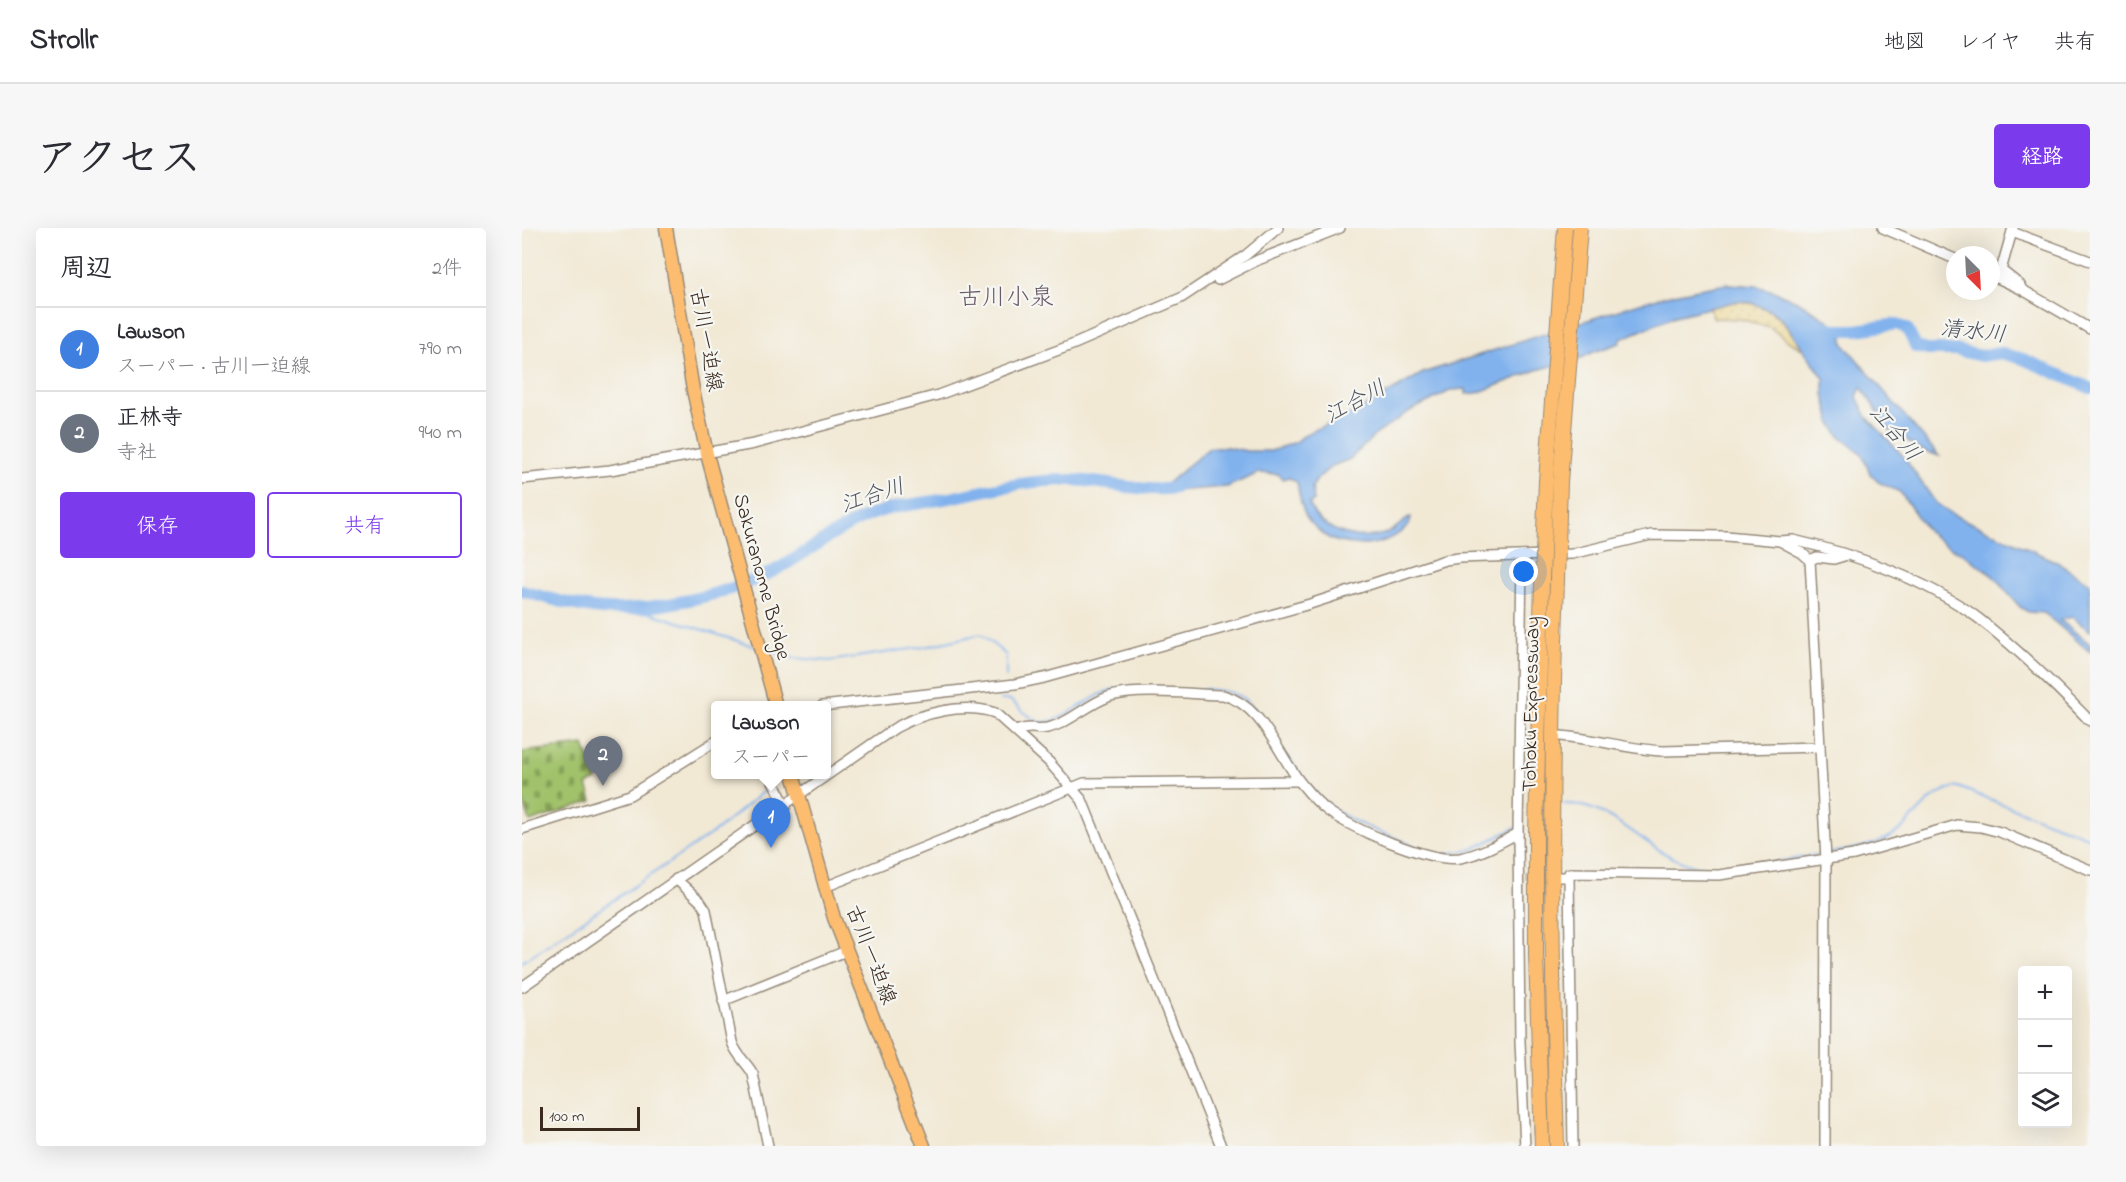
<!DOCTYPE html>
<html lang="ja">
<head>
<meta charset="utf-8">
<style>
	body { margin:0; font-family:"Indie Flower","Klee One",sans-serif; background:#f7f7f7; color:#2b2b33 }
	.controls { position:absolute; right:18px; bottom:18px; display:grid; overflow:hidden; border-radius:6px; box-shadow:0 6px 24px #0002 }
	.controls button { width:54px; height:54px; display:grid; place-items:center; padding:0; border:0; border-bottom:2px solid #e1e1e2; background:#fff; color:#2b2b33; font:30px sans-serif }
	.compass { position:absolute; left:1424px; top:18px; width:54px; height:54px; border-radius:50%; background:#fff; box-shadow:0 6px 24px #0002; rotate:156deg }
	.scale { position:absolute; left:18px; bottom:15px; width:100px; box-sizing:border-box; padding-left:6px; border:3px solid #3b2a1e; border-top:0; font-size:16px; line-height:21px; white-space:nowrap; color:#3b2a1e; -webkit-text-stroke:4px #f6f6f2; paint-order:stroke }
	.you { position:absolute; left:1002px; top:344px; width:21px; height:21px; margin:-15px; border:4px solid #fff; border-radius:50%; background:#1a73e8; box-shadow:0 0 0 9px #1a73e833 }
	.badge { display:grid; place-items:center; width:39px; height:39px; border-radius:50%; background:#7c3aed; color:#fff; font-size:20px; font-weight:700 }
	.pin { position:absolute; translate:-50% -50px; filter:drop-shadow(0 2px 3px #0008) }
	.pin::after { content:''; position:absolute; top:32px; width:21px; height:18px; background:inherit; clip-path:polygon(0 0,100% 0,50% 100%) }
	.popup { position:absolute; left:189px; top:473px; width:120px; height:78px; box-sizing:border-box; display:grid; place-content:center; border-radius:6px; background:#fff; filter:drop-shadow(0 2px 4px #0005); font-size:20px; white-space:nowrap; color:#7c7c81 }
	.popup b { font-size:22px; color:#2b2b33 }
	.popup::after { content:''; position:absolute; left:50%; top:100%; margin-left:-12px; border:12px solid transparent; border-top-color:#fff }
	.list { margin:0; padding:0; list-style:none }
	h2 { display:flex; justify-content:space-between; align-items:center; height:78px; margin:0; padding:0 24px; font-size:26px }
	h2 small { font-size:20px; font-weight:400; color:#7c7c81 }
	.list li { display:grid; grid-template-columns:39px 1fr auto; gap:18px; align-items:center; box-sizing:border-box; height:84px; padding:0 24px; border-top:2px solid #e1e1e2 }
	.list b { display:block; font-size:22px; white-space:nowrap }
	.list p { margin:0; font-size:20px; white-space:nowrap; color:#7c7c81 }
	.list em { font-size:20px; font-style:normal; color:#7c7c81 }
	.actions { display:flex; gap:12px; padding:18px 24px }
	.actions a { flex:1; padding:14px 0; border:2px solid #7c3aed; border-radius:6px; text-align:center; font-size:21px; color:#7c3aed }
	.actions .main { background:#7c3aed; color:#fff }
	.icon { flex:none; width:33px; height:33px; fill:none; stroke:currentColor; stroke-width:2; stroke-linecap:round; stroke-linejoin:round }
	.map { position:relative; flex:none; width:1568px; height:918px; overflow:hidden; border-radius:6px }
	header { display:flex; align-items:center; gap:36px; box-sizing:border-box; height:84px; padding:0 30px; background:#fff; border-bottom:2px solid #e1e1e2 }
	header strong { font-size:28px }
	nav { display:flex; gap:33px; margin-inline-start:auto; font-size:21px }
	.intro { display:flex; align-items:center; justify-content:space-between; box-sizing:border-box; height:144px; padding:0 36px }
	h1 { margin:0; font-size:42px }
	.button { padding:15px 27px; border-radius:6px; background:#7c3aed; color:#fff; font-size:21px; font-weight:700 }
	main { display:flex; gap:36px; padding:0 36px }
	aside { flex:1; background:#fff; border-radius:6px; box-shadow:0 6px 24px #0002 }
	.map>svg:first-child { display:block }
	.sand { fill:url(#sand-dots); stroke:#94825e; stroke-width:1.5 }
	.cemetery { fill:url(#cemetery-stones); stroke:#6e7644; stroke-width:1.5 }
	.water { fill:#81b2ed; stroke:#5e6e86; stroke-width:1.5 }
	.lines { fill:none; stroke-linecap:round; stroke-linejoin:round }
	.stream { stroke:#81b2ed; stroke-width:2 }
	.river { stroke:#81b2ed; stroke-width:12 }
	.minor-tunnel { stroke:#cdc3b0; stroke-width:9; stroke-dasharray:9 4.5; stroke-linecap:butt }
	.minor-casing { stroke:#968a7a; stroke-width:12 }
	.major-casing { stroke:#968a7a; stroke-width:15 }
	.highway-casing { stroke:#968a7a; stroke-width:16 }
	.minor { stroke:#fff; stroke-width:9 }
	.major { stroke:#fcbd6f; stroke-width:12 }
	.highway { stroke:#fcbd6f; stroke-width:14 }
	.highway-bridge-casing { stroke:#968a7a; stroke-width:16; stroke-linecap:butt }
	.highway-bridge { stroke:#fcbd6f; stroke-width:14 }
	.labels { text-anchor:middle; dominant-baseline:central; stroke-width:4.5; stroke-linejoin:round; paint-order:stroke }
	.street-label { font-size:21px; fill:#3b2a1e; stroke:#f6f6f2 }
	.water-label { font-size:22px; font-style:italic; fill:#50535c; stroke:#f6f6f2 }
	.quarter-label { font-size:24px; fill:#6b5a68; stroke:#f6f6f2 }
</style>
</head>
<body>
<header>
<strong>Strollr</strong>
<nav><a>地図</a><a>レイヤ</a><a>共有</a></nav>
</header>
<div class="intro"><h1>アクセス</h1><a class="button">経路</a></div>
<main>
<aside>
<h2>周辺<small>2件</small></h2>
<ul class="list">
<li><span class="badge" style="background:#3f7fe0">1</span><div><b>Lawson</b><p>スーパー · 古川一迫線</p></div><em>790 m</em></li>
<li><span class="badge" style="background:#6b7280">2</span><div><b>正林寺</b><p>寺社</p></div><em>940 m</em></li>
</ul>
<div class="actions"><a class="main">保存</a><a>共有</a></div>
</aside>
<div class="map">
<svg width="1568" height="918" viewBox="0 0 1568 918">
	<defs>
		<pattern id="sand-dots" width="8" height="8" patternUnits="userSpaceOnUse" patternTransform="scale(1.5)"><rect width="8" height="8" fill="#eeda9e"/><path d="M2 2h.1M6 6h.1" fill="none" stroke="#cdbb88" stroke-width="1.8" stroke-linecap="round"/></pattern>
		<pattern id="cemetery-stones" width="16" height="16" patternUnits="userSpaceOnUse" patternTransform="scale(1.5)"><rect width="16" height="16" fill="#a1c26b"/><path d="M2 7V4a2 2 0 0 1 4 0v3zM10 15v-3a2 2 0 0 1 4 0v3z" fill="#849e57"/></pattern>
	</defs>
	<rect width="100%" height="100%" fill="#f6f6f2"/>
	<filter id="ink" filterUnits="userSpaceOnUse"><feTurbulence type="fractalNoise" baseFrequency=".0167" numOctaves="2"/><feDisplacementMap in="SourceGraphic" scale="12" xChannelSelector="R" yChannelSelector="G"/><feConvolveMatrix kernelMatrix="1 2 1 2 8 2 1 2 1" color-interpolation-filters="sRGB"/></filter>
	<filter id="wash" filterUnits="userSpaceOnUse"><feTurbulence type="fractalNoise" baseFrequency=".008" numOctaves="4" result="noise"/><feDisplacementMap in="SourceGraphic" scale="24" xChannelSelector="R" yChannelSelector="G"/><feGaussianBlur stdDeviation="1.35" result="paint"/><feColorMatrix in="noise" values="0 0 0 0 0 0 0 0 0 0 0 0 0 0 0 0 0 1.4 0 .05"/><feComposite in="paint" operator="in"/></filter>
	<g filter="url(#wash)">
		<rect width="100%" height="100%" fill="#f2e9d5"/>
		<path class="sand" d="M1216,73C1253,77 1263,95 1284,123L1264,112L1248,99L1218,91L1192,90L1186,79Z"/>
		<path class="cemetery" d="M62,517L75,552L65,557L70,573L8,594L0,568V524Z"/>
		<path class="water" d="M1206,56L1234,58L1251,63L1277,74L1315,98L1321,108V115L1417,228L1399,222L1373,204H1369L1339,159L1335,169L1345,189L1381,228L1414,275L1432,287L1535,334L1568,356V403L1550,389L1538,392L1568,416V424L1522,385L1506,384L1498,379L1471,348L1440,325L1427,319L1406,304L1378,264L1356,254L1348,245L1339,225L1319,210L1309,195L1302,166V150L1259,90L1249,83L1230,75L1216,73L1153,88L1099,111L1098,115L1074,123L1057,131L1015,142L955,165L944,166V161L930,162L888,183L852,208L828,231L810,238L796,250L790,259L792,273L787,275C789,279 791,284 793,287C808,306 840,313 862,306C873,303 879,294 889,289C888,305 858,316 844,317C835,317 819,315 811,312C802,308 787,295 783,286C778,277 777,264 775,254L766,249L761,251L756,246L737,245L705,259L635,264L687,220L705,219L725,223H749L774,214L784,206L837,182L901,145L1094,83C1131,69 1167,62 1206,56Z"/>
		<g class="lines">
			<g class="stream">
				<path d="M113,380L234,419"/>
				<path d="M243,421L271,430L307,433L402,419L459,406L484,427V449"/>
				<path d="M677,461C700,462 721,463 735,484"/>
				<path d="M477,472H488C497,479 507,491 518,494C537,497 568,469 586,463C603,458 621,459 638,460"/>
				<path d="M766,528C778,546 790,565 808,578C830,596 866,606 892,618"/>
				<path d="M254,553L264,546"/>
				<path d="M1042,576C1091,575 1123,623 1168,637C1197,647 1269,631 1301,626"/>
				<path d="M1309,625C1332,621 1354,618 1374,605C1395,590 1409,561 1436,559L1568,610"/>
				<path d="M924,626L949,622L993,600"/>
				<path d="M0,734L195,602L249,557"/>
			</g>
			<g class="river">
				<path d="M1303,98L1315,102H1335L1375,96L1385,101L1394,119L1406,122H1434L1459,128L1479,125L1501,131L1568,160"/>
				<path d="M0,363C23,369 47,377 71,380C124,386 212,366 259,339C296,318 328,290 370,280C389,276 409,274 428,270C468,262 509,251 549,252C582,253 621,265 653,260"/>
			</g>
		</g>
	</g>
	<g filter="url(#ink)">
		<g class="lines">
			<g class="minor-tunnel">
				<path d="M1006,509L1022,508"/>
				<path d="M1004,651L1033,650"/>
				<path d="M1011,902L1041,901"/>
			</g>
			<defs>
				<g id="minor">
					<path d="M1361,0L1433,31"/>
					<path d="M1490,4L1568,33"/>
					<path d="M1469,47L1499,61L1498,57L1479,42L1491,0"/>
					<path d="M696,52L736,32L818,0"/>
					<path d="M1499,61L1568,101"/>
					<path d="M0,251L88,242L232,216L416,167L550,117L659,70L724,27L756,0"/>
					<path d="M1258,313L1280,325L1288,332L1295,329L1312,331L1325,327"/>
					<path d="M1000,328L996,605L998,814L1003,918"/>
					<path d="M1288,332L1304,632L1303,918"/>
					<path d="M300,478L493,456L522,450L788,376L923,332L937,330L1050,326L1129,307L1204,308L1258,313L1271,312C1333,326 1405,352 1456,390C1496,421 1533,457 1568,493"/>
					<path d="M494,503C507,497 513,502 525,500C546,496 566,476 586,469C614,460 670,466 701,467C740,477 755,524 778,554C786,564 795,575 806,583C831,601 908,635 938,630C959,626 978,615 996,605"/>
					<path d="M1039,508C1074,511 1106,521 1141,523L1298,519"/>
					<path d="M247,546L264,578"/>
					<path d="M0,601L108,567L194,513"/>
					<path d="M1036,649H1047V645L1197,647L1332,627L1435,597L1459,599L1478,604L1568,642"/>
					<path d="M1047,649L1051,918"/>
					<path d="M154,651L178,673L184,682L210,814C214,827 225,835 231,846L246,918"/>
					<path d="M303,659L562,555L777,553"/>
					<path d="M0,759L373,500C400,485 442,474 473,485L527,534L560,572L699,918"/>
					<path d="M201,773L324,723"/>
				</g>
				<g id="major">
					<path d="M144,0L171,162L186,230L254,478"/>
					<path d="M271,546L312,690L402,918"/>
				</g>
				<g id="highway">
					<path d="M1020,351L1014,605V727L1020,918"/>
					<path d="M1035,352C1028,541 1029,729 1035,918"/>
				</g>
			</defs>
			<use href="#minor" class="minor-casing"/>
			<use href="#major" class="major-casing"/>
			<use href="#highway" class="highway-casing"/>
			<use href="#minor" class="minor"/>
			<use href="#major" class="major"/>
			<use href="#highway" class="highway"/>
			<defs>
				<g id="highway-bridge">
					<path d="M1020,351L1024,253L1043,0"/>
					<path d="M1035,352L1038,254L1058,0"/>
				</g>
			</defs>
			<use href="#highway-bridge" class="highway-bridge-casing"/>
			<use href="#highway-bridge" class="highway-bridge"/>
		</g>
	</g>
	<g class="labels">
		<g class="street-label">
			<text transform="translate(183 112) rotate(80)">古川一迫線</text>
			<text transform="translate(239 349) rotate(75)">Sakuranome Bridge</text>
			<text transform="translate(1010 476) rotate(-89)">Tohoku Expressway</text>
			<text transform="translate(348 727) rotate(69)">古川一迫線</text>
		</g>
		<g class="water-label">
			<text transform="translate(1451 105) rotate(6)">清水川</text>
			<text transform="translate(834 175) rotate(-28)">江合川</text>
			<text transform="translate(1372 206) rotate(50)">江合川</text>
			<text transform="translate(351 269) rotate(-18)">江合川</text>
		</g>
		<g class="quarter-label">
			<text x="484" y="70">古川小泉</text>
		</g>
	</g>
</svg>
<div class="controls">
<button>+</button>
<button>−</button>
<button><svg class="icon" aria-label="layers" viewBox="0 0 24 24"><path d="M12 4l9 5-9 5-9-5zM3 14l9 5 9-5"/></svg></button>
</div>
<svg class="compass" viewBox="-18 -18 36 36"><path d="M0-13l5 13h-10z" fill="#e53935"/><path d="M0 13l5-13h-10z" fill="#7c7c81"/></svg>
<div class="scale">100 m</div>
<div class="you"></div>
<div class="pin badge" style="left:249px;top:620px;background:#3f7fe0">1</div>
<div class="popup"><b>Lawson</b>スーパー</div>
<div class="pin badge" style="left:81px;top:558px;background:#6b7280">2</div>
</div>
</main>
</body>
</html>
